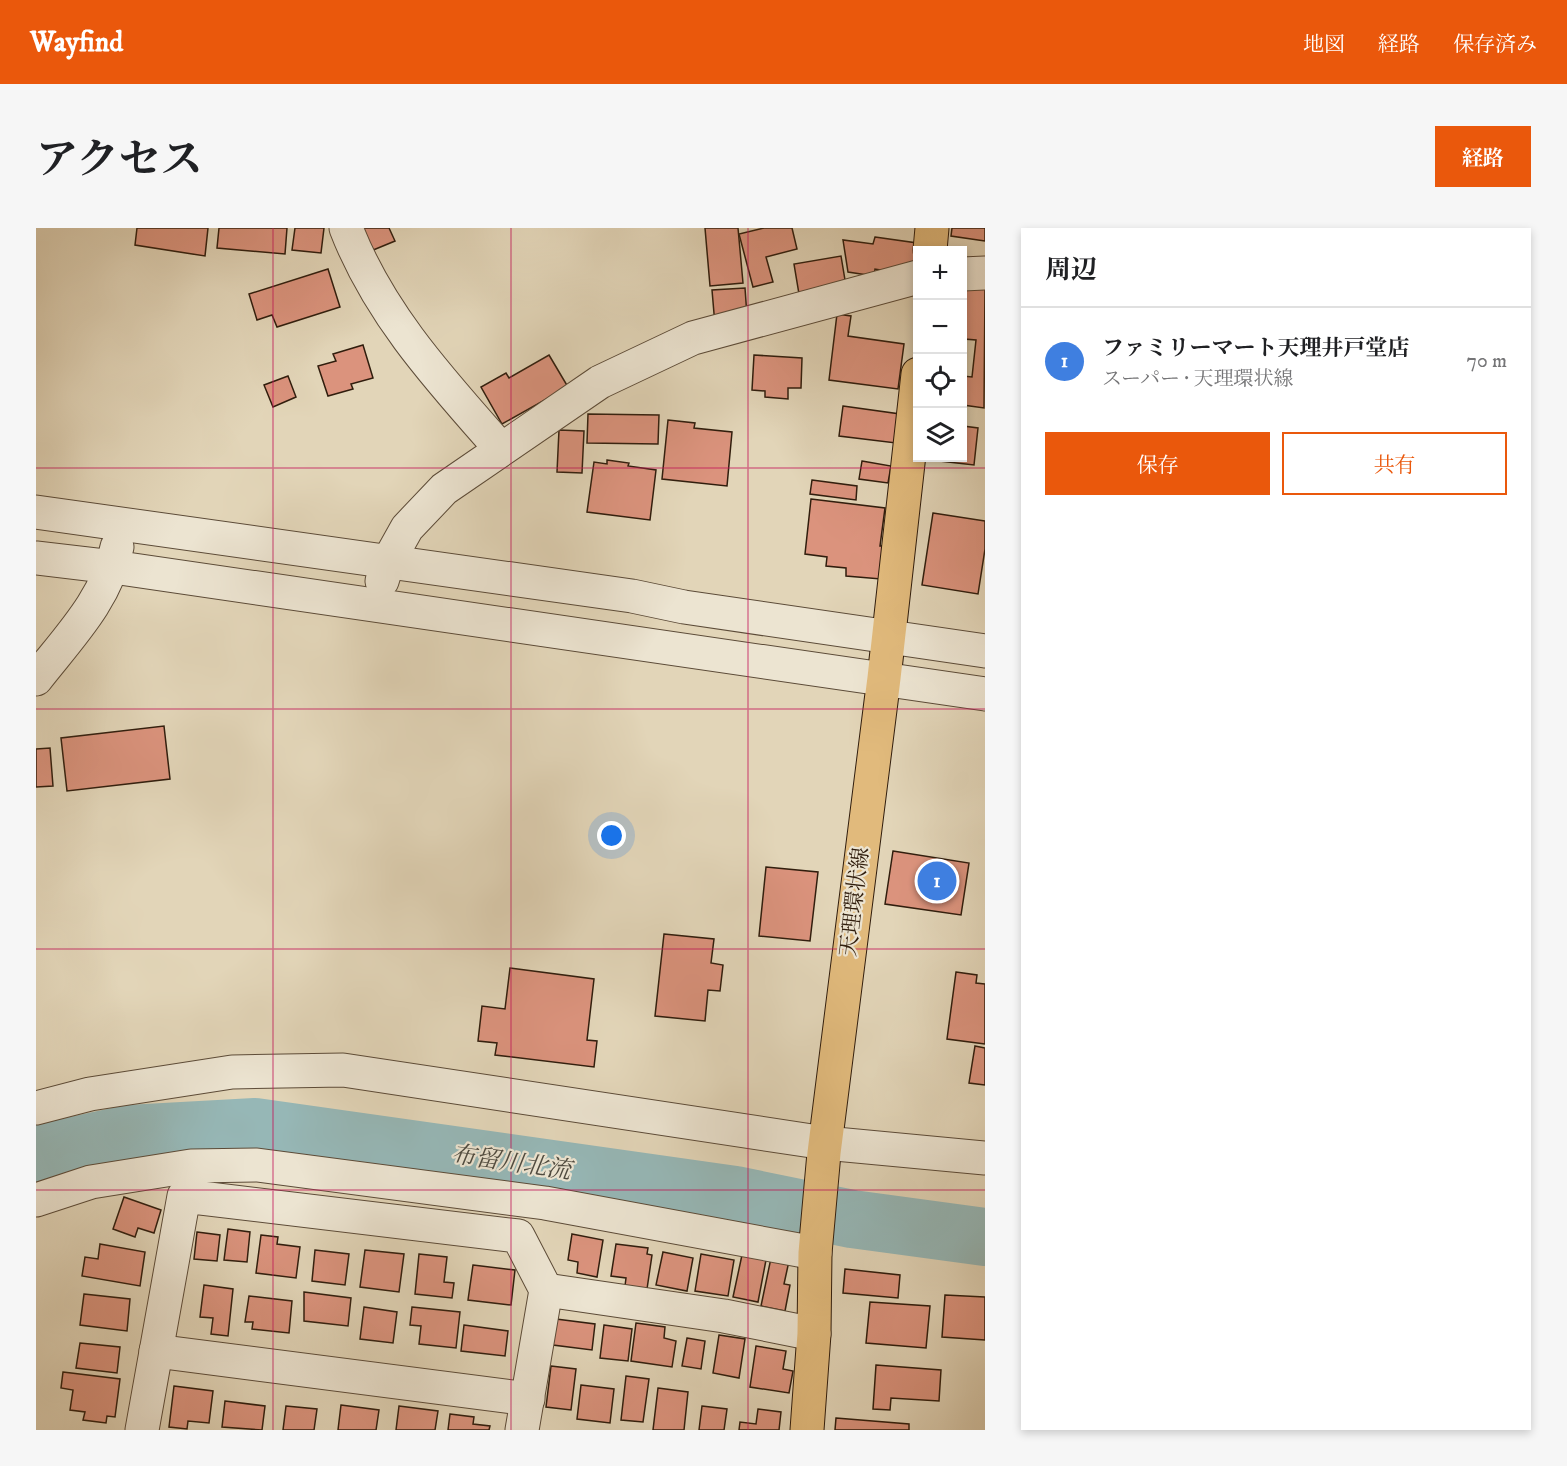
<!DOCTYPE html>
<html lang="ja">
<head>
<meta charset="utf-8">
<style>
	body { margin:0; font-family:"IM FELL DW Pica","Noto Serif JP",serif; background:#f6f6f6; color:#202124 }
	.controls { position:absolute; right:18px; top:18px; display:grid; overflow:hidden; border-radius:0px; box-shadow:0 3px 9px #0003 }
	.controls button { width:54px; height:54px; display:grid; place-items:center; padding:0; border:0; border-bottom:2px solid #e0e0e0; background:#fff; color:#202124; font:30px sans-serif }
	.you { position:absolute; left:576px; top:608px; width:21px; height:21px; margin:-15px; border:4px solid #fff; border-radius:50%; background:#1a73e8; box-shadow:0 0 0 9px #1a73e833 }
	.badge { display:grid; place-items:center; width:39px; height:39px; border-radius:50%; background:#ea580c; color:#fff; font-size:20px; font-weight:700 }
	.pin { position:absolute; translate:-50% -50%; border:3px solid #fff; box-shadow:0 2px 6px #0006 }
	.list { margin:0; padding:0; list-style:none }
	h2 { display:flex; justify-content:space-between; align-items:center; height:78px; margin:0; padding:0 24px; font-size:26px }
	h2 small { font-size:20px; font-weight:400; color:#757577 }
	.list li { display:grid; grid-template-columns:39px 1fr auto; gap:18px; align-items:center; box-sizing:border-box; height:108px; padding:0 24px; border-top:2px solid #e0e0e0 }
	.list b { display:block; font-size:22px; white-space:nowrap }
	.list p { margin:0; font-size:20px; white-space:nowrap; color:#757577 }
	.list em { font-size:20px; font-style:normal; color:#757577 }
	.actions { display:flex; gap:12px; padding:18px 24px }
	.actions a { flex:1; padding:14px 0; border:2px solid #ea580c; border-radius:0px; text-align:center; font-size:21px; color:#ea580c }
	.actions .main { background:#ea580c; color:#fff }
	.icon { flex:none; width:33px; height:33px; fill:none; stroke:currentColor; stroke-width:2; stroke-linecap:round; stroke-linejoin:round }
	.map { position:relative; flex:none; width:949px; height:1202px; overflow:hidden; border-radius:0px }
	header { display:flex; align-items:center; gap:36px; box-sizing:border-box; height:84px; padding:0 30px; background:#ea580c; color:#fff }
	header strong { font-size:28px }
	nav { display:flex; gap:33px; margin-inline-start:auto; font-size:21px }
	.intro { display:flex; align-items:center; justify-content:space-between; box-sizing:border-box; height:144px; padding:0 36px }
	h1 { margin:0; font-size:42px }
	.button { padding:15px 27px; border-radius:0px; background:#ea580c; color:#fff; font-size:21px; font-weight:700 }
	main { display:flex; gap:36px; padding:0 36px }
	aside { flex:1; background:#fff; border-radius:0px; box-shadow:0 3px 9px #0003 }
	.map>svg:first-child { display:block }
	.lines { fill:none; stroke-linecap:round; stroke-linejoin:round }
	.river { stroke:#96b7b6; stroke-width:58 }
	.building { fill:#db937d; stroke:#301d0d; stroke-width:1.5 }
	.minor-casing { stroke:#5c4b38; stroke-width:35 }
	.major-casing { stroke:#301d0d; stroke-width:35 }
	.minor { stroke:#ece4d1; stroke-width:33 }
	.major { stroke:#e1ba7c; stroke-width:33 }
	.grid { fill:none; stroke:#c2185b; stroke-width:1.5; stroke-opacity:0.55 }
	.labels { text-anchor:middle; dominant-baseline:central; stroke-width:4.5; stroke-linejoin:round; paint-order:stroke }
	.street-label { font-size:22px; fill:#301d0d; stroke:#ece4d1 }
	.water-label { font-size:24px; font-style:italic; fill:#4f4b40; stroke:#ece4d1 }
</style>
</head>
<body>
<header>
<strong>Wayfind</strong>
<nav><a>地図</a><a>経路</a><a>保存済み</a></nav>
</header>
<div class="intro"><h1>アクセス</h1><a class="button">経路</a></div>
<main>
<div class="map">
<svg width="949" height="1202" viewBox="0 0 949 1202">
	<rect width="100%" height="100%" fill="#e2d5b8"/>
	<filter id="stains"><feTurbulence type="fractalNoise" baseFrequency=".00333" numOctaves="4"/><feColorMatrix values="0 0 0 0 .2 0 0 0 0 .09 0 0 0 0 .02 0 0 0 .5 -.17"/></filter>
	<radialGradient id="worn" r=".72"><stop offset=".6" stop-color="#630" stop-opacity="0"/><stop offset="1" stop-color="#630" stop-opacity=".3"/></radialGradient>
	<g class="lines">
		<path class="river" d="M0,926L92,906L219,899L699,967L816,991L949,1009"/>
	</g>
	<g class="building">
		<path d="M101,0H172L169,28L99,17Z"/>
		<path d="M183,0H251L249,26L181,20Z"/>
		<path d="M259,0H288L285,25L256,22Z"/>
		<path d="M320,0H353L359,13L330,25Z"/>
		<path d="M669,0H702L707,55L674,58Z"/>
		<path d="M728,0H756L761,21L730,29L737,54L717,59L703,6Z"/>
		<path d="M916,0H949V13L915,8Z"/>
		<path d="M839,9L881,15L876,47L839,41L838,48L812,44L807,12L837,16Z"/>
		<path d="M805,28L811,64L764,72L758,36Z"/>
		<path d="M292,41L304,79L241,99L236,87L221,92L213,66Z"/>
		<path d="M927,57L949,60L948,180L927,177V148L936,149L940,112L928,111L929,106H927Z"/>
		<path d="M709,60L711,88L679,97L676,62Z"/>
		<path d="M801,86L815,88L812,108L868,116L862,161L793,152Z"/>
		<path d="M327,117L337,150L315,156L317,161L292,168L282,138L300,133L297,126Z"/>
		<path d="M513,127L532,159L466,196L445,159L470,145L473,150Z"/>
		<path d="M718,127L766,130L765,160H752V171L729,169V163L716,162Z"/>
		<path d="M252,148L260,169L237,179L228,157Z"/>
		<path d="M807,178L864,186L860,215L803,208Z"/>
		<path d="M552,186L623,187L622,216L551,215Z"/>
		<path d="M632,192L659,195L658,200L696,204L691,258L626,251Z"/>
		<path d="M927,198L942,200L938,237L895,232V230H927Z"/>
		<path d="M523,202L548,203L546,245L521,244Z"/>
		<path d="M571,232L593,235L592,238L620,242L614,292L551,284L558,234L571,236Z"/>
		<path d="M826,233L855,238L852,255L823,251Z"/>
		<path d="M776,252L821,258L820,272L774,266Z"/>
		<path d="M775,271L849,280L844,318H849L845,351L810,348V340L790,338L791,329L769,326Z"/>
		<path d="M897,285L949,293V321L942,366L886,357Z"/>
		<path d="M128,498L134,551L31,563L25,510Z"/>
		<path d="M14,520L17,558L0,559V521Z"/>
		<path d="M857,623L933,635L925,687L849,676Z"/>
		<path d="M730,639L782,644L774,713L723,708Z"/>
		<path d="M628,706L678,711L675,735L687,737L684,763L672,762L669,793L619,788Z"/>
		<path d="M474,740L558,751L551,812L561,813L558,839L459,827L461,815L442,813L446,778L469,781Z"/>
		<path d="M920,744L941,747L940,755L949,756V816L911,811Z"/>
		<path d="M939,818L949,820V857L933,855Z"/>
		<path d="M88,969L125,982L118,1005L102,1000L99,1009L77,1001Z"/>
		<path d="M192,1001L214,1004L211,1034L188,1032Z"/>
		<path d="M161,1004L184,1007L181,1033L158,1031Z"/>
		<path d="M536,1006L567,1012L561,1049L541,1045L542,1034L532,1032Z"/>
		<path d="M225,1007L242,1009L241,1016L264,1019L260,1050L220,1045Z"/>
		<path d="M64,1016L109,1024L104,1058L46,1048L49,1029L62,1031Z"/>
		<path d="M580,1016L612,1020L611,1026L616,1027L611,1061L589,1058L590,1050L575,1048Z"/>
		<path d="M279,1022L313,1026L309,1057L276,1053Z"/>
		<path d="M329,1022L368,1026L363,1064L324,1059Z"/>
		<path d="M627,1024L657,1030L651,1063L620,1057Z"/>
		<path d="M383,1026L411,1029L408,1054L418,1055L416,1070L379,1066Z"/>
		<path d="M665,1026L698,1032L692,1068L659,1063Z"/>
		<path d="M706,1027L730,1032L722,1074L697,1069Z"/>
		<path d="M735,1030L753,1033L748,1056L754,1057L749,1083L725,1078Z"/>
		<path d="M437,1037L479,1042L475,1077L432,1072Z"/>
		<path d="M809,1041L864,1047L862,1070L807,1065Z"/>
		<path d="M168,1057L197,1061L192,1108L175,1106L177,1090L164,1089Z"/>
		<path d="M268,1064L315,1070L312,1098L268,1093Z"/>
		<path d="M48,1066L94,1071L91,1103L44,1097Z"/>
		<path d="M909,1067L949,1069V1112L906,1109Z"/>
		<path d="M213,1068L256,1073L253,1105L216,1101L217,1094H209Z"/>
		<path d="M834,1074L894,1078L890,1120L830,1115Z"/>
		<path d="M328,1079L361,1084L357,1115L324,1111Z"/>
		<path d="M376,1079L424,1084L420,1120L383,1116L385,1098L374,1097Z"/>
		<path d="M520,1091L559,1096L556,1122L517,1117Z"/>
		<path d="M600,1095L629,1099L628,1110L640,1113L636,1139L595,1133Z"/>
		<path d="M428,1097L472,1103L469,1128L425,1123Z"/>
		<path d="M568,1097L596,1101L592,1133L564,1130Z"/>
		<path d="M683,1107L709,1111L703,1150L677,1145Z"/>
		<path d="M651,1110L669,1113L665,1141L646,1138Z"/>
		<path d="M44,1115L84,1119L81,1145L40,1140Z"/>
		<path d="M720,1118L750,1123L747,1141L757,1143L753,1165L714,1159Z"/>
		<path d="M840,1137L905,1142L903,1173L855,1170L854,1182L837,1181Z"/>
		<path d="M515,1138L540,1141L535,1182L510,1179Z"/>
		<path d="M27,1144L84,1151L79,1189L71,1188L70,1195L47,1192L49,1184L34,1182L37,1162L25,1160Z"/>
		<path d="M590,1148L613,1151L607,1194L585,1192Z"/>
		<path d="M545,1157L578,1161L574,1195L541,1191Z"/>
		<path d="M138,1158L177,1163L173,1195L152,1193L151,1201L133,1199Z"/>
		<path d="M622,1160L652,1164L648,1202H617Z"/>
		<path d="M189,1173L229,1178L226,1202L186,1199Z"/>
		<path d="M305,1177L343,1182L340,1202H302Z"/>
		<path d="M250,1178L281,1181L278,1202H247Z"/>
		<path d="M363,1178L402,1183L399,1202H360Z"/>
		<path d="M666,1178L691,1181L688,1202H663Z"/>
		<path d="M722,1181L745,1184L743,1202H703L704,1194L720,1196Z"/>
		<path d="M414,1186L438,1189L437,1196L454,1198L453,1202H412Z"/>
		<path d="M800,1190L873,1196V1202H799Z"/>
	</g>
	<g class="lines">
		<defs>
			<g id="minor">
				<path d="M310,0C343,86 405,153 465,221"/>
				<path d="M927,46L949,45"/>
				<path d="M0,284L596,368L648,379L949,423"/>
				<path d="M0,330L77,339L949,466"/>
				<path d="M346,353L352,334L371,300L408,261L564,154L657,110L882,49"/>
				<path d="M0,451C32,410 71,371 81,319"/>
				<path d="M0,880L54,866L196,844L307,842L789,915L949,930"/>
				<path d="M0,972L55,954L155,938L221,937L509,975L779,1025"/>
				<path d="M510,1062L688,1088L778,1106"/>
				<path d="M120,1123L492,1171"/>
				<path d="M106,1202L148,968L482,1008L510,1062L486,1202"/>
			</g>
			<g id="major">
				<path d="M894,22L896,0"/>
				<path d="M771,1202L778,1106L779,1025L788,925L848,450L882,146"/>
			</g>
		</defs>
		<use href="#minor" class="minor-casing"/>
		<use href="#major" class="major-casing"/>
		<use href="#minor" class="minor"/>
		<use href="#major" class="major"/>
	</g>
	<path class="grid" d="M237,0V1202M475,0V1202M712,0V1202M0,240H949M0,481H949M0,721H949M0,962H949"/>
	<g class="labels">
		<g class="street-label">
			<text transform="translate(819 674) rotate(-83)">天理環状線</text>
		</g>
		<g class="water-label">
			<text transform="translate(475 935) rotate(8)">布留川北流</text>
		</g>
	</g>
	<rect width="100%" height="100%" filter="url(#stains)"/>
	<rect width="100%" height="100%" fill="url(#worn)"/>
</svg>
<div class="controls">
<button>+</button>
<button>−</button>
<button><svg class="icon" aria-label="locate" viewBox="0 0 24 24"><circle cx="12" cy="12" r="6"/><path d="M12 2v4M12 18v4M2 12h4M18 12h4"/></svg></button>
<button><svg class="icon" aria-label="layers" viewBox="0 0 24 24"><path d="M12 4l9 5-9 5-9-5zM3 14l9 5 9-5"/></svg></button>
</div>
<div class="you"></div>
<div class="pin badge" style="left:901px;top:653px;background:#3f7fe0">1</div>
</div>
<aside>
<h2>周辺<small></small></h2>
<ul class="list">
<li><span class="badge" style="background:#3f7fe0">1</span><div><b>ファミリーマート天理井戸堂店</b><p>スーパー · 天理環状線</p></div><em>70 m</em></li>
</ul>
<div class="actions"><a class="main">保存</a><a>共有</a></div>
</aside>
</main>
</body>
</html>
